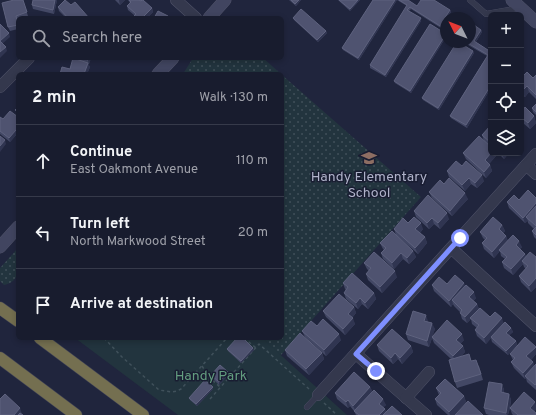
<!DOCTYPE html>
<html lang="en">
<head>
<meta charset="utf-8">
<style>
	body { margin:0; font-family:Overpass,sans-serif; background:#212536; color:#f1f3f6 }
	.controls { position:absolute; right:12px; top:12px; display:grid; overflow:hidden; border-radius:6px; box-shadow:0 2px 6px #0003 }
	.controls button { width:36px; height:36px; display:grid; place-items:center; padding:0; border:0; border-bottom:1px solid #363a4a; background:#181c2e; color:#f1f3f6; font:20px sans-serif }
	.compass { position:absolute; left:440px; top:12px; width:36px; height:36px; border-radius:50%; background:#181c2e; box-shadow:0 2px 6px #0003; rotate:312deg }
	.stop { position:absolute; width:12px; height:12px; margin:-9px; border:3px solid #7e8fff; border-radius:50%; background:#fff }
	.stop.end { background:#7e8fff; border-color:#fff; box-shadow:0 1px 4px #0008 }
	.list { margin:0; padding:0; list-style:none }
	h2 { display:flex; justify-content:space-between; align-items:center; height:52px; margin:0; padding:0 16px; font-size:17px }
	h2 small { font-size:13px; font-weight:400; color:#9fa1aa }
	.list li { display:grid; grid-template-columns:26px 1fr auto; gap:12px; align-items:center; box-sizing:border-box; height:72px; padding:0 16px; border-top:1px solid #363a4a }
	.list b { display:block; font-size:15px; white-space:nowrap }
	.list p { margin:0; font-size:13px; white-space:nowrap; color:#9fa1aa }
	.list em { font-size:13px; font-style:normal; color:#9fa1aa }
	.icon { flex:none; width:22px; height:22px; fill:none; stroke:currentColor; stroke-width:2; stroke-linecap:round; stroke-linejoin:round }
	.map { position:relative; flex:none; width:536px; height:415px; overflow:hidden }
	.search { position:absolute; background:#181c2e; box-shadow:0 2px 6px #0003; left:16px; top:16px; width:268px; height:44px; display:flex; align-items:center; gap:10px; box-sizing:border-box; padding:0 14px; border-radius:6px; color:#9fa1aa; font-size:15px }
	.panel { position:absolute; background:#181c2e; box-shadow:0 2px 6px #0003; left:16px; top:72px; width:268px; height:268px; border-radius:6px }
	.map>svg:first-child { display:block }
	.grass { fill:url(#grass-dots) }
	.park { fill:#22343e }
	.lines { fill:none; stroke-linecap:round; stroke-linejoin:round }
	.lane-casing { stroke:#4f5268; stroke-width:6 }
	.street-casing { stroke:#4f5268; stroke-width:12 }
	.secondary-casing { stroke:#4f5268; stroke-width:13 }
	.highway-casing { stroke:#3c3f55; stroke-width:13 }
	.path { stroke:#40515b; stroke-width:1.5; stroke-dasharray:3 3; stroke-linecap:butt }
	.lane { stroke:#34384d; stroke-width:5.5 }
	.street { stroke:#34384d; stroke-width:11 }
	.secondary { stroke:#414560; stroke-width:12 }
	.highway { stroke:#746f50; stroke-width:12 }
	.wall { fill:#434865 }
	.shaded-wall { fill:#303551 }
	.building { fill:#4f5370; stroke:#5e627e }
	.route { stroke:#7e8fff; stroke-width:5 }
	.labels { text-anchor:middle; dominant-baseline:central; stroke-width:3; stroke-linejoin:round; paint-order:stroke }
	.poi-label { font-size:14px; fill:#afb2c9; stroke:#191d32 }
	.park-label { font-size:14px; fill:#639d7f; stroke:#191d32 }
</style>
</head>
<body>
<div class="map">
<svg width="536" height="415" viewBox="0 0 536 415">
	<defs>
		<pattern id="grass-dots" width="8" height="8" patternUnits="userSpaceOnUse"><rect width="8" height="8" fill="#22343e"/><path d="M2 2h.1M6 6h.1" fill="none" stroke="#404f59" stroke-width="1.8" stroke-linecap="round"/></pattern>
	</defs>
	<rect width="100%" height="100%" fill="#20253d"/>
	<g class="grass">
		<path d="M193,58H263L281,74H183Z"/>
		<path d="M282,75L421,197L281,355L248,338H282Z"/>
		<path d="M18,248C18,263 23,281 4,285L0,281V268Z"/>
	</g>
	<path class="park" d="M75,338H262L347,415H178Z"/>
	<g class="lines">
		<defs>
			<g id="lane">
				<path d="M470,0L486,14L520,8"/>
				<path d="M307,407L318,395"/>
			</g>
			<g id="street">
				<path d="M176,0L196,18"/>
				<path d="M0,87L29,58"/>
				<path d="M526,165L536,174"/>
				<path d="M451,248L536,326"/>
				<path d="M356,354L426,415"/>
				<path d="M318,395L536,154"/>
				<path d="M406,398L429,372"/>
			</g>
			<g id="secondary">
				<path d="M512,0L536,22"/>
				<path d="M209,18L225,0"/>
				<path d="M158,74L173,58"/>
				<path d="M0,247L18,227"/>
			</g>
			<g id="highway">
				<path d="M0,308L18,321"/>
				<path d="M40,338L143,415"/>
				<path d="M0,358L76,415"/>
			</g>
		</defs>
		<use href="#lane" class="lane-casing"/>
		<use href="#street" class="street-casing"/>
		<use href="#secondary" class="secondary-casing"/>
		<use href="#highway" class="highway-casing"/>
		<g class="path">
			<path d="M104,338L122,357L159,390L171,392L177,391L181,389L227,338"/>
			<path d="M244,338L256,348"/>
			<path d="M202,366L210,378L220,387"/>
			<path d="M210,399L259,344L309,389"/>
			<path d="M324,403L337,415"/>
		</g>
		<use href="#lane" class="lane"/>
		<use href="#street" class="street"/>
		<use href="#secondary" class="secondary"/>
		<use href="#highway" class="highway"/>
	</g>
	<g class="wall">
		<path d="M23,0L28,16L23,18H18V29L10,31L8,27Z"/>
		<path d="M57,0L54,14L33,9L32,5Z"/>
		<path d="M115,0H125L120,5Z"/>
		<path d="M128,0H142L141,1L152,8L153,12L147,18H135L134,16V15L128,10L127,6L130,3Z"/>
		<path d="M289,0H301L296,6Z"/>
		<path d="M338,0H360L350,11Z"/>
		<path d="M373,0H408L417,6L450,10L451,12L444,23L446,37L411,93L395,83L394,81L444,30L411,9L409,11L421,21L386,77L370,68V65L407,6L397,0L359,60L343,50L342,48Z"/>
		<path d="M71,5L89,18H66L59,11L58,7Z"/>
		<path d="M293,18L326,31L327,33L318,42L294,20Z"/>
		<path d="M481,30L482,32L476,42L491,52V59L490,61L491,62V88L467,128L451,118L450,116L487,56L463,42H470Z"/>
		<path d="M462,44L474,53L439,110L423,100L422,98Z"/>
		<path d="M74,58H91L89,64H88L90,67L87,74H60L70,69L75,59Z"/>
		<path d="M536,75V99L529,92L525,97L521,94V78H533Z"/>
		<path d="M536,104V115L533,112L532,108Z"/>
		<path d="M521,108L523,110L534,116L536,123L530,129L523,123L521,125Z"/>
		<path d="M0,117L3,119L18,117V135L17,134L10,142L0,134Z"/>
		<path d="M491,125V147L484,141L482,135Z"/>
		<path d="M463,153L496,156L489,164L490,165L492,171L486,178L466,159Z"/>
		<path d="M498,153H509L504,159Z"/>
		<path d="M462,166L484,181L477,188L471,184L465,191L449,177L447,171Z"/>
		<path d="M444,184L468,199L452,216L432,198L429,192Z"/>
		<path d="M536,198V239L534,237L532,231L534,229L528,223V221L525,223L509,208L507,202L519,200Z"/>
		<path d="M414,211L449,219L440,229L434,224L429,229L416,217Z"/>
		<path d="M408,223L423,229L420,233L425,237L427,243L418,254L396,235L394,229Z"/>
		<path d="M502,225L505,231L503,233L506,236L508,241L522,247L520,249L525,254L526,257H536V287L531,292L521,282L519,276L526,269L524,267L523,264L513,275L504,268L502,262L505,259L501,256L500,251L494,258L484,249L482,243L485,240L483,238L480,232Z"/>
		<path d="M380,243L413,251L416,257L409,264L403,259L394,269L383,259L381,253L384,250L383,249Z"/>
		<path d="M364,263L397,277L382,293L368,280L366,274L369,271L367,269Z"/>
		<path d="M343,283L374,293L376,299L368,309L362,304L358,309L346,299L344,293L346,290L345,289Z"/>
		<path d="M432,285H465L476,298L473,301L477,304L479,309L490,317L504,323L511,328L513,332L509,335L516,341L517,345L508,355L492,342L491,338L486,344L477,336L475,330L477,328L472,324L471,319L467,323L462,319L460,312L454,306L453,304L451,307L434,291Z"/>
		<path d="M354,307L356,313L352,318L355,324L345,335L326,317L323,311Z"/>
		<path d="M428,321V322L435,329L432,336L464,340L460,344L463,346L465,352L461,356L471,361L479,366L483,380L457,388L455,382L451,359L434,343L432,338L429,347L408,340L406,334Z"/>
		<path d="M317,326L341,340L326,356L305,337L302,331Z"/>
		<path d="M377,345L411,346L413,352L402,364L398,359L393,364L379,351Z"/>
		<path d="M536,347V354L531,360L533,362L534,366L536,364V390L527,382L526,378L525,379L514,368L511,362L513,360L510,354Z"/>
		<path d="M227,349L254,350L241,363L228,351Z"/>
		<path d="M285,350L322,353L324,359L309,375L287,356Z"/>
		<path d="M228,372L229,374L219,385L211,377V375Z"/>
		<path d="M502,384L504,390V393L509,394L511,400L510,408L536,405V409L534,411L536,415H513L512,414L510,408L508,415H489L486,414L484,408Z"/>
		<path d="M370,387L372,391L386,405L383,407L385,409L386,412L402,415H356L354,411L350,406L348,408L337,399L335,393Z"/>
		<path d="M436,388L464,396L466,402L454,415H448L437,405L435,399L439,395Z"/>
		<path d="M213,389L197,406L190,400L189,398Z"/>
	</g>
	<g class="shaded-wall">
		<path d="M55,0H57L54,14L53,10Z"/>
		<path d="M119,0H125L120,5L119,1Z"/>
		<path d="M299,0H301L296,6L295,4Z"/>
		<path d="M358,0H360L350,11V9Z"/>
		<path d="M395,0H397L359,60L358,58Z"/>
		<path d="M152,8L153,12L147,18H142Z"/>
		<path d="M450,10L451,12L447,18H446V20L443,24L442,22Z"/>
		<path d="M421,18V21L386,77L385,75Z"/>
		<path d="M481,30L482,32L475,43L474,41Z"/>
		<path d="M326,31L327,33L318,42L317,40Z"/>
		<path d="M9,33L10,37L1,45L0,41Z"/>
		<path d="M446,34V37L411,93L410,91Z"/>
		<path d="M6,47L7,51L0,58V52Z"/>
		<path d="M473,51L474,53L439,110L438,108Z"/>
		<path d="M88,58H91L89,64L88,60Z"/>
		<path d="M88,63L90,67L87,74H84Z"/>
		<path d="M491,85V88L467,128L466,125Z"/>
		<path d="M527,86L529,92L525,97L522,91Z"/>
		<path d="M534,116L536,123L530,129L528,123Z"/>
		<path d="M521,117L523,123L521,125Z"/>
		<path d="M16,130L17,134L10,142L9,138Z"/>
		<path d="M5,140L6,144L0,152V146Z"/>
		<path d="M491,153H495L496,156L487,166L485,160Z"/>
		<path d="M502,153H509L504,159Z"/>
		<path d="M490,165L492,171L486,178L484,172Z"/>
		<path d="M482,175L484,181L477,188L475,183Z"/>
		<path d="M469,178L471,184L465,191L462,185Z"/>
		<path d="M465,193L468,199L452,216L450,211Z"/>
		<path d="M536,203V212L526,217L528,221L525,223L523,218Z"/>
		<path d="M447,213L449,219L440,229L438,223Z"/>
		<path d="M432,218L434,224L429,229L427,223Z"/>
		<path d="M421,223L423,229L418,235L415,229Z"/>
		<path d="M502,225L505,231L501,235L499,229Z"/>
		<path d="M506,236L508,242L494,258L492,252Z"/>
		<path d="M425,237L427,243L418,254L415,248Z"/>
		<path d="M519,241L522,247L518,251L516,245Z"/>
		<path d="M413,251L416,257L409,264L407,258Z"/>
		<path d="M401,253L403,259L394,269L392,263Z"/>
		<path d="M525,254L527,260L522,261L523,264L513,275L511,269Z"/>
		<path d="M395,271L397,277L382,293L380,287Z"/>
		<path d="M536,278V287L531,292L529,286Z"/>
		<path d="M464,283L467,289L452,300L453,304L451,307L449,301Z"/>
		<path d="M474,292L476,298L471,303L469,297Z"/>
		<path d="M374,293L376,299L368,309L365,303Z"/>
		<path d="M360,298L362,304L358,309L356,303Z"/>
		<path d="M477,304L479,310L470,318L471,319L467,323L465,317Z"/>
		<path d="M354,307L356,313L350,320L348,314Z"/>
		<path d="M426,315L428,321L426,327L424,321Z"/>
		<path d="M353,318L355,324L345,335L343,329Z"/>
		<path d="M502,318L504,324L486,344L484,338Z"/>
		<path d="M432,323L435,329L429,347L427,341Z"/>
		<path d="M511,328L513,332L508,337L506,333Z"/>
		<path d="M339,334L341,340L326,356L324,350Z"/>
		<path d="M462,334L464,340L458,346L456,340Z"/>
		<path d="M516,341L517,345L508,355L506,351Z"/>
		<path d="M411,346L413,352L402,364L400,358Z"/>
		<path d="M463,346L465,352L455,362L453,356Z"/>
		<path d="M536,347V354L529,362L526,356Z"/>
		<path d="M253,348L254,350L241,363V361Z"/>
		<path d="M322,353L324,359L309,375L306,369Z"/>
		<path d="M395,353L398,359L393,364L391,358Z"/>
		<path d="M533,362L535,368L525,376L526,378L525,379L523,373Z"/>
		<path d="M228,372L229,374L219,385V382Z"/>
		<path d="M502,384L504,390L503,398L501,392Z"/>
		<path d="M213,387V389L197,406L196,404Z"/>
		<path d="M370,387L373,393L356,412L353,406Z"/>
		<path d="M509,394L511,400L508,415H507L506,413Z"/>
		<path d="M464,396L466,402L454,415H450L449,412Z"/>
		<path d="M383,399L386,405L381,410L379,404Z"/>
		<path d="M348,400L350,406L348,408L346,402Z"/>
		<path d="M535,402L536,405V409L532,414L530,408Z"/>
		<path d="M20,408L22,414L21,415H14Z"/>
		<path d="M385,409L387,415H379Z"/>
	</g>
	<g class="building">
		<path d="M14,0H23L27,12L16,16L18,25L8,27L2,3Z"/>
		<path d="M33,0H55L53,10L32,5Z"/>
		<path d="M65,0L71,5L75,2L89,18H68L58,7Z"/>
		<path d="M129,0H139L141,1L142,0H143L152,8L142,18H137L134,16L136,14L127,6L131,2Z"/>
		<path d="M291,0H299L295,4Z"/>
		<path d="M339,0H358L350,9Z"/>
		<path d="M373,0H395L358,58L342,48Z"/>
		<path d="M399,0H408L417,6L421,0H434L450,10L442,22L446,24V34L410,91L394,81L430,24L443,32L445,29L410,7L407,10L421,18L385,75L370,65L407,5Z"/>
		<path d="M301,9L326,31L317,40L293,18Z"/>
		<path d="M158,11L168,16L167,18H154Z"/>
		<path d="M456,14L463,18H454Z"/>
		<path d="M470,22L481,30L474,41L491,52V56L488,61L491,62V85L466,125L450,116L488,55L466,42H470Z"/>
		<path d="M0,24L9,33L0,41Z"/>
		<path d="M0,41L6,47L0,52Z"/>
		<path d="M457,42H461L460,43L473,51L438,108L422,98Z"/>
		<path d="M73,58L88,63L84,74H60L62,67L70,69Z"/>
		<path d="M82,58H88V60Z"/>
		<path d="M527,72L533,78L536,75V95L527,86L522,91L521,90V78Z"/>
		<path d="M536,104V112L532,108Z"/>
		<path d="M18,107V112L15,110Z"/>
		<path d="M525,107L534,116L528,123L521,117V108L523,110Z"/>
		<path d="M10,111L18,117V132L16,130L9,138L0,131V117L3,119Z"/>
		<path d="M491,125V143L482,135Z"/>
		<path d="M0,136L5,140L0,146Z"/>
		<path d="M479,136L491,147V153L485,160L490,165L484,172L463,153Z"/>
		<path d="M456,161L462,166L466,161L482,175L475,183L469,178L462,185L447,171Z"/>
		<path d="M449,178L465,193L450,211L429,192L440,180L444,184Z"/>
		<path d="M528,190L536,198V203L523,218L507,202L514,195L519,200Z"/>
		<path d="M428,195L447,213L438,223L432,218L427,223L414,211Z"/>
		<path d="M536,206V226L526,217Z"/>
		<path d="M414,217L421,223L415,229L425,237L415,248L394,229L403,218L408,223Z"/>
		<path d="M493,217L502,225L499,229L506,236L492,252L482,243L487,238L480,232Z"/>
		<path d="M536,227V235L532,231Z"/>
		<path d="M392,231L413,251L407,258L401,253L392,263L381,253L386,248L380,243Z"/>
		<path d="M513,235L519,241L516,245L525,254L511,269L502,262L507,257L499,250Z"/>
		<path d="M374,252L395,271L380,287L366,274L371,268L364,263Z"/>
		<path d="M530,252L536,257V278L529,286L519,276L528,266L522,261Z"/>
		<path d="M352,273L374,293L365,303L360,298L356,303L344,293L348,287L343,283Z"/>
		<path d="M455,275L464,283L449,301L432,285L439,277L447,284Z"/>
		<path d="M466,285L474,292L469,297L477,304L465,317L460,313L462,310L452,300Z"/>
		<path d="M339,294L354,307L348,314L353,318L343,329L323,311Z"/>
		<path d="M480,308L490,317L495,312L502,318L484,338L475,330L479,325L470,318Z"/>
		<path d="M413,311L426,315L424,321L432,323L427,341L406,334Z"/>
		<path d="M323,319L339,334L324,350L302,331L311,321L317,326Z"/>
		<path d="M447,320L462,334L456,340L463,346L453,356L432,337Z"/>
		<path d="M505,322L511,328L506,333L516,341L506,351L491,337Z"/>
		<path d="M392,329L411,346L400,358L395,353L391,358L377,345Z"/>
		<path d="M300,333L322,353L306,369L285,350Z"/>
		<path d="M525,337L536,347L526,356L533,362L523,373L511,362L515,358L510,354Z"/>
		<path d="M237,338H243L253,348L241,361L227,349Z"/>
		<path d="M469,354L471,361L476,360L481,374L455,382L449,360Z"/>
		<path d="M536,364V384L535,385L525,376Z"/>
		<path d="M220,365L228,372L219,382L211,375Z"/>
		<path d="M354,372L370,387L353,406L348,400L346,402L335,393Z"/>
		<path d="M445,379L464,396L449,412L435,399L441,393L436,388Z"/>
		<path d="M205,380L213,387L196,404L189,398Z"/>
		<path d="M489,382L502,384L501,392L509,394L506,413L484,408Z"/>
		<path d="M374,390L383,399L379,404L385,409L379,415H359L354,411Z"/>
		<path d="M524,392L535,402L530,408L536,413V415H518L510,408Z"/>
		<path d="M5,394L20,408L14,415H0V399Z"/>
		<path d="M468,401L483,415H455Z"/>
		<path d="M392,406L402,415H383Z"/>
		<path d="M20,413L23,415H18Z"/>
	</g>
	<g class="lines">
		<path class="route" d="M376,371L356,354L460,238"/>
	</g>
	<defs>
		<symbol id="school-bare" viewBox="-9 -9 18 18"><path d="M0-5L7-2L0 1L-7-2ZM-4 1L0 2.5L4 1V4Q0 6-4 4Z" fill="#8d6e63" stroke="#191d32" stroke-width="2.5" paint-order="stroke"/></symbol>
	</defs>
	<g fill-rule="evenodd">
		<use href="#school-bare" x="358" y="147" width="22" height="22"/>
	</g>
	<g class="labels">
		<g class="poi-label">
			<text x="369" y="177">Handy Elementary<tspan x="369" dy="16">School</tspan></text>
		</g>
		<g class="park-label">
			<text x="211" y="376">Handy Park</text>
		</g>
	</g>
</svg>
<div class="controls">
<button>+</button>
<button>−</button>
<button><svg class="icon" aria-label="locate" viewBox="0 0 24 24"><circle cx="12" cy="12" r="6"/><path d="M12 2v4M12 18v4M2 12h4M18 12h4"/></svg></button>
<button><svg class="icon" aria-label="layers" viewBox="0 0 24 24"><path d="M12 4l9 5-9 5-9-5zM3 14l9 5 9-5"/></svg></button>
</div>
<svg class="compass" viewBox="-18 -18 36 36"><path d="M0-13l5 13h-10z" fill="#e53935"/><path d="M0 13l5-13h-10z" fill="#9fa1aa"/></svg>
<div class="stop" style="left:460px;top:238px"></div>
<div class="stop end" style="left:376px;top:371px"></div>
<div class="search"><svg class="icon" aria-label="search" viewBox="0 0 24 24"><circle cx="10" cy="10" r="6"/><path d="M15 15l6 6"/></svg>Search here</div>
<section class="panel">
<h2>2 min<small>Walk · 130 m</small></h2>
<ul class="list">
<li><svg class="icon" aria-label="ahead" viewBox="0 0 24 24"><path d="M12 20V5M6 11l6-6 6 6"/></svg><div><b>Continue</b><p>East Oakmont Avenue</p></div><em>110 m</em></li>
<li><svg class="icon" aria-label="left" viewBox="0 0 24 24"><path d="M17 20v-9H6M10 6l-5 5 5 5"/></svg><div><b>Turn left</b><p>North Markwood Street</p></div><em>20 m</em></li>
<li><svg class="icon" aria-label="arrive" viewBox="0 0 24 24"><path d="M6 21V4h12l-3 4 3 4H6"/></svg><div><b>Arrive at destination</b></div></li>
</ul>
</section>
</div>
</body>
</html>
